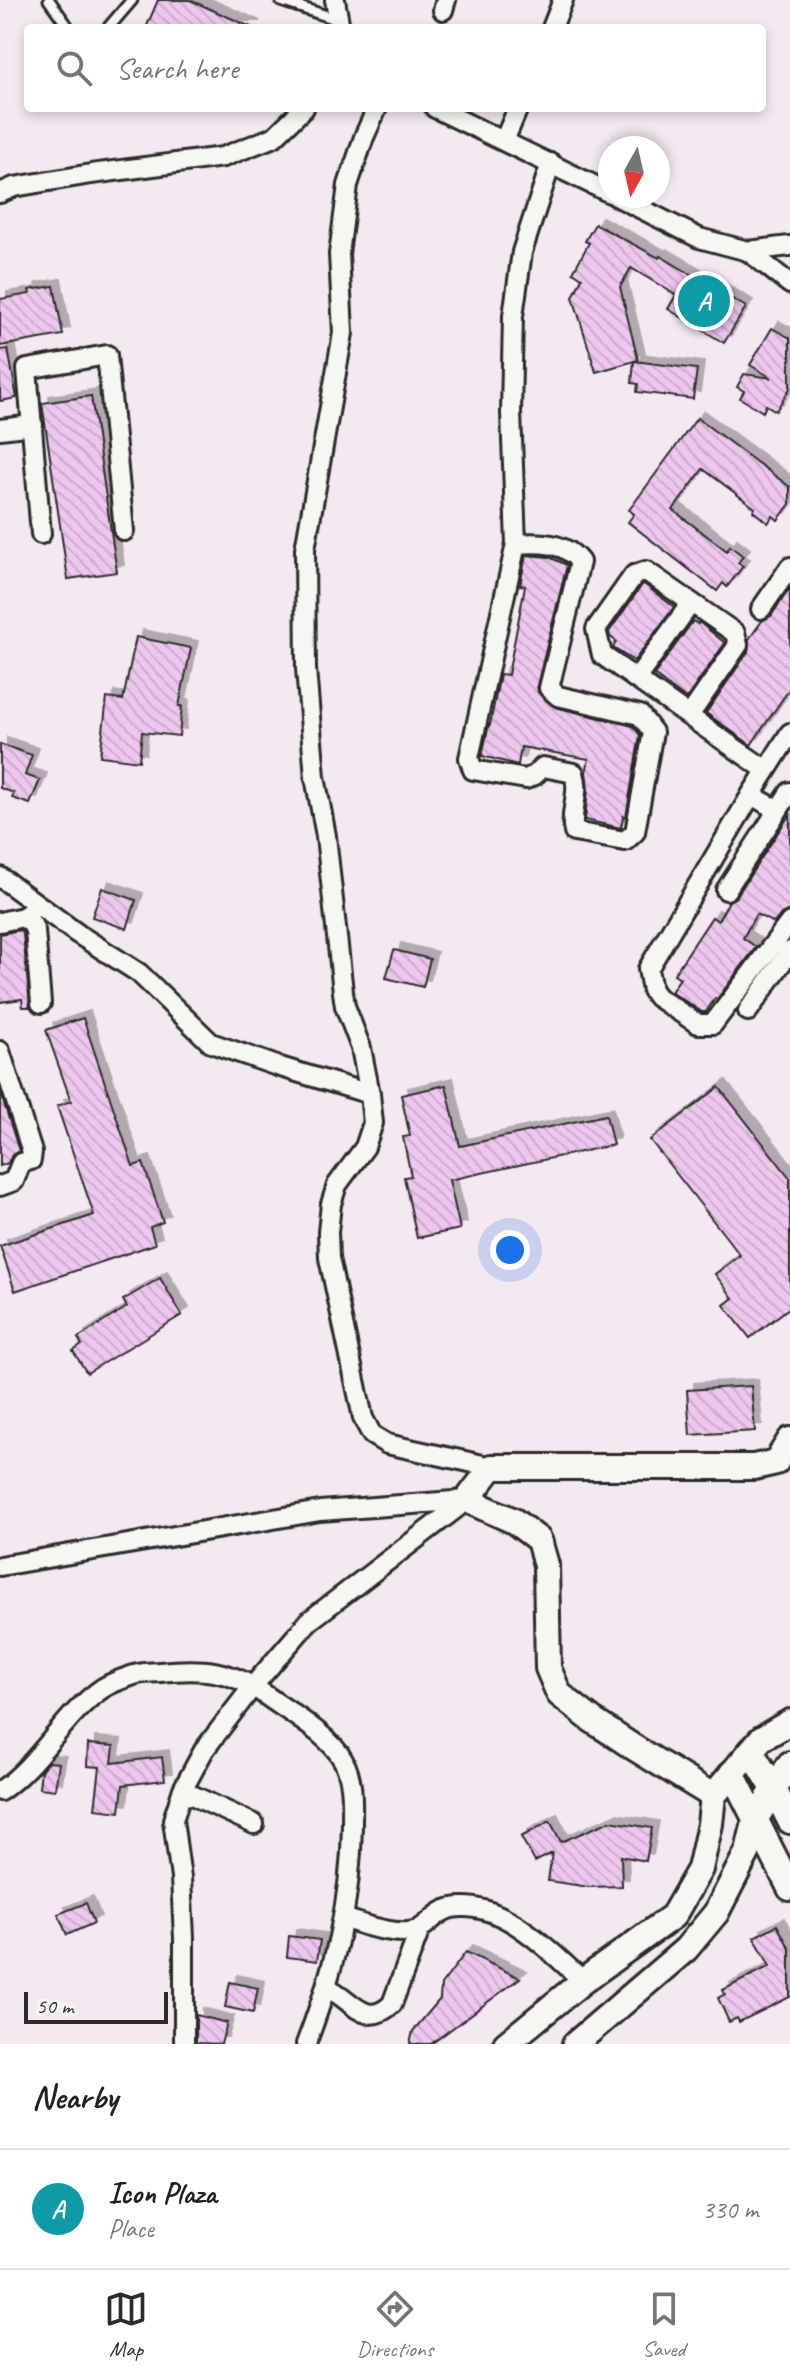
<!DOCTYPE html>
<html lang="en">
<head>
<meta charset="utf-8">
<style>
	body { margin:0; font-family:Caveat,sans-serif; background:#f2f2f2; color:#202124 }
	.compass { position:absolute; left:598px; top:136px; width:72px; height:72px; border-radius:50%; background:#fff; box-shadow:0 4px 12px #0003; rotate:188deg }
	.scale { position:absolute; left:24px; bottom:20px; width:144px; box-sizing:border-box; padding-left:8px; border:4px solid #2b2b2b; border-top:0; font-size:22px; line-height:28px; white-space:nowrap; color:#2b2b2b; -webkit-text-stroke:6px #f6f6f2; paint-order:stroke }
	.you { position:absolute; left:510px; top:1250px; width:28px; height:28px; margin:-20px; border:6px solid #fff; border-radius:50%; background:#1a73e8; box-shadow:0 0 0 12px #1a73e833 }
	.badge { display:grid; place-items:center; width:52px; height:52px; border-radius:50%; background:#2b2b2b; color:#fff; font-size:26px; font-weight:700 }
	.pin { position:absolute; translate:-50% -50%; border:4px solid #fff; box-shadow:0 2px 8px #0006 }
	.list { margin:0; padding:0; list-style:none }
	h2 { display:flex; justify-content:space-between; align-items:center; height:104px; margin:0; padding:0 32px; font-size:34px }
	h2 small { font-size:26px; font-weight:400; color:#757577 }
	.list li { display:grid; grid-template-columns:52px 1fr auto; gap:24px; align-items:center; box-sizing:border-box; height:120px; padding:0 32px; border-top:2px solid #e0e0e0 }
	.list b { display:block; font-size:30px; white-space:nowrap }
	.list p { margin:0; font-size:26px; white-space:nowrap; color:#757577 }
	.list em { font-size:26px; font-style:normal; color:#757577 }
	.icon { flex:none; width:44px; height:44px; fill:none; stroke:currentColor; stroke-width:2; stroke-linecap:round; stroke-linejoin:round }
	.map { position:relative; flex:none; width:790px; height:2044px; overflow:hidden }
	.search { position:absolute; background:#fff; box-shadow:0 4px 12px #0003; left:24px; right:24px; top:24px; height:88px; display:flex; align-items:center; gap:20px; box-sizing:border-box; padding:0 28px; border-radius:8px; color:#757577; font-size:30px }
	.sheet { height:224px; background:#fff }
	nav { display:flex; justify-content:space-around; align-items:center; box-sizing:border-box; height:112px; border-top:2px solid #e0e0e0; background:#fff; font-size:22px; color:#757577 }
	nav a { display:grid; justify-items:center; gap:4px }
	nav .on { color:#2b2b2b }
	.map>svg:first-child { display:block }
	.building { fill:url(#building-back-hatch); stroke:#2b2b2b; stroke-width:2; filter:url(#shadow) }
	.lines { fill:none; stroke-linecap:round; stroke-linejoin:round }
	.lane-casing { stroke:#2b2b2b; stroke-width:15 }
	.street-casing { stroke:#2b2b2b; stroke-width:24 }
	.secondary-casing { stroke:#2b2b2b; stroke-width:30 }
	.lane { stroke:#f6f6f2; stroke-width:9 }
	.street { stroke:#f6f6f2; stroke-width:18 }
	.secondary { stroke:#f6f6f2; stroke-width:24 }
</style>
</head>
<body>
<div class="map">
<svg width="790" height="2044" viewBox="0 0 790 2044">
	<defs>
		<pattern id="building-back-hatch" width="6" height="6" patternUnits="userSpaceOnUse" patternTransform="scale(2)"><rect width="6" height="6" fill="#eec7ef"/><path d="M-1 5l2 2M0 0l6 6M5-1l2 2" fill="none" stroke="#ccabcd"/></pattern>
		<filter id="shadow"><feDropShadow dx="7" dy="-7" stdDeviation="0" flood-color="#0004"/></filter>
	</defs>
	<rect width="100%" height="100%" fill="#f4e8f1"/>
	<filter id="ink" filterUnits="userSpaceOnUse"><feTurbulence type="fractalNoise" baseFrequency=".0125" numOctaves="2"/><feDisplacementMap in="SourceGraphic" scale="16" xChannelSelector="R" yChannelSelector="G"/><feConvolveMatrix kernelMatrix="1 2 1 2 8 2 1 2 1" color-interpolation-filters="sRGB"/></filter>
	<g filter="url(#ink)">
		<g class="building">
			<path d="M158,0H190L253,28H146Z"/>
			<path d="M595,224L659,258L660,256L746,307L724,343L668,309L676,295L631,268L620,287L638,360L596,372L573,297L582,278L573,272L589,243L585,241Z"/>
			<path d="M54,286L63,335L0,346V299L30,294L29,290Z"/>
			<path d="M772,328L790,338V388L776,411L766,405L763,412L740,398L744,391L737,387L744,374L772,378L750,365Z"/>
			<path d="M8,349L17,398L0,401V350Z"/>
			<path d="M634,361L697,369L693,399L637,392L638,384L632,383Z"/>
			<path d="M91,396L117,572L68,579L42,403Z"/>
			<path d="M697,418L790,487V504L778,520L773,516L768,523L753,511L755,508L703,469L673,510L727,551L730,546L743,556L738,563L743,566L727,587L723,583L717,591L628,522L634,514L629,510Z"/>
			<path d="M526,555L549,557L567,565L537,685L538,692L555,707L633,726L640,735L626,817L623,816L621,828L585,820L588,789L586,772L589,759L521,747L518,765L482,756L489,724L490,725L500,674L508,675L525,586L520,585Z"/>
			<path d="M644,584L674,607L634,661L613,648L616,641L610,637L609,632L642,585Z"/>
			<path d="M790,588V688L751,745L706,713L748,652L749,639L762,621L771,616Z"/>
			<path d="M693,621L698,624L699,622L725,643L686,699L654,675Z"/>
			<path d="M136,637L191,648L179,706H182L179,736L142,732L139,761L100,756L107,698L123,700Z"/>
			<path d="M0,744L32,755L25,775L40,780L30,804L12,798L14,793L0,788Z"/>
			<path d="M790,814V910L781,914L774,923L756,914L743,938L756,947L717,999L715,998L706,1012H702L671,992L680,978L674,974L712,917L718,921L729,901L736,897Z"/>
			<path d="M102,888L136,900L127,929L92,917Z"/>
			<path d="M20,930L23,934L30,1007H23L22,999L0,1002V934Z"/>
			<path d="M394,950L430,959L423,987L386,978Z"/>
			<path d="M83,1018L133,1166L143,1163L163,1222L150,1227L155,1244L15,1291L0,1246L94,1215L57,1106L71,1101L46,1030Z"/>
			<path d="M446,1085L460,1146L606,1115L613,1145L449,1180L460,1229L417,1238L404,1177L411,1176L403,1137L410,1136L401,1095Z"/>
			<path d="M719,1087L790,1178V1307L750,1338L724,1305L733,1298L715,1274L740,1255L650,1140Z"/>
			<path d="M0,1091L19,1151L12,1155L8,1163L0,1166Z"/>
			<path d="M160,1278L182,1315L87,1373L73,1351L82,1345L78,1338L127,1307L123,1300Z"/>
			<path d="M751,1386L755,1431L690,1435L687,1390Z"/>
			<path d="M88,1744L114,1746L112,1763L162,1757L165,1780L123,1785L120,1812L95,1809L100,1767L87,1766Z"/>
			<path d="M48,1762L59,1763L55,1790L39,1788L41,1770Z"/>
			<path d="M550,1821L561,1842L610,1821L652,1828L646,1861L621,1856L622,1886L589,1887L548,1881L552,1853L535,1862L521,1837Z"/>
			<path d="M86,1903L94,1923L67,1935L58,1914Z"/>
			<path d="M777,1925L790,1949V1997L739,2022L737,2018L729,2022L718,1998L725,1994L723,1990L770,1966L754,1937Z"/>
			<path d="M289,1936L320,1940L317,1961L287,1957Z"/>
			<path d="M466,1952L520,1978L431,2044H410L413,2031L440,1999L441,1985Z"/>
			<path d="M230,1982L258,1988L253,2013L225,2007Z"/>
			<path d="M196,2015L227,2023L221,2044L196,2043Z"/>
		</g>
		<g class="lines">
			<defs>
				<g id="lane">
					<path d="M49,0L69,28"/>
					<path d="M281,1L339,20"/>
					<path d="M108,28L132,0"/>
				</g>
				<g id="street">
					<path d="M335,0L340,28"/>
					<path d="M443,10L446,0"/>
					<path d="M552,28L563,0"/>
					<path d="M435,108L610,193"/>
					<path d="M504,141L518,108"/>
					<path d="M0,193L14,187L91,174L223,157L274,137L304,108"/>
					<path d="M616,196L699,238L748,251L790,246"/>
					<path d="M748,251L790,284"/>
					<path d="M0,429L33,425"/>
					<path d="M41,534L27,369L107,355L124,531"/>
					<path d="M516,544C538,542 566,542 580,562L549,688L558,696L640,715L653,732L635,832L625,841L574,832C569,812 581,793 574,773L543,767L535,775L526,779L473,770L469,758L516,544L511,413L513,316L522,252L551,163"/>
					<path d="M761,609L790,567"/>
					<path d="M636,679L691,603"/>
					<path d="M689,716L738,645L735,633L646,571L634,575L596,629L602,655C656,693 711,732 766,770"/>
					<path d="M790,733L751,795L648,969L652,990L657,997L698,1024H713L790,922"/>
					<path d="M751,795L778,810L790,792"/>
					<path d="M0,877L78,934L139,973L211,1043L277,1066L370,1094L373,1123L365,1147L337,1185L331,1204L328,1232L329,1258L363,1418L372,1435L387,1444L492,1467"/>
					<path d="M726,890L778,810"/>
					<path d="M23,917L32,924L35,931L41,1003"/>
					<path d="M0,922L23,917L30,912"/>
					<path d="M748,1011L790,951"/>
					<path d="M0,1051L32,1152L31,1160L21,1163L14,1181L0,1186"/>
					<path d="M370,1094L361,1048L345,1006L343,992L326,836L315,777L306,669L305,549L343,333L339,254L348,185L364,137L377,108"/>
					<path d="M0,1566L320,1511L467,1500"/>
					<path d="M0,1791C41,1763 64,1714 103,1688C111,1683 122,1679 131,1676C140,1672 151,1673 160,1672C201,1668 230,1669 264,1694C287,1711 330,1735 343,1760C354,1780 352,1803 352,1825C351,1904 334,1970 306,2044"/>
					<path d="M182,1794L194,1796L254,1824"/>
					<path d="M344,1918C362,1925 405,1939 421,1928C432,1921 438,1911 452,1908C502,1899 550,1951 583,1981"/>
					<path d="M327,1988C351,1997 364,2030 392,2004L420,1929"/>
					<path d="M184,2044V1938L181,1878L173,1820L183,1789L204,1750L253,1686L309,1621L467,1500"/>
				</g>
				<g id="secondary">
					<path d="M751,1751L774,1789L790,1821"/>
					<path d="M732,1773L790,1888"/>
					<path d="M713,1796L633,1747L592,1720L559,1694L548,1668L546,1565L539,1540L514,1521L467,1500L492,1467H754L776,1462L790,1440"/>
					<path d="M506,2044L583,1981L673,1916L700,1869L710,1824L713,1796L761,1739L790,1722"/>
					<path d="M575,2044L686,1949L716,1913L748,1851L756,1818L790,1764"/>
				</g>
			</defs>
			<use href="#lane" class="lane-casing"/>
			<use href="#street" class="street-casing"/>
			<use href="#secondary" class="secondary-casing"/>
			<use href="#lane" class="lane"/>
			<use href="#street" class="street"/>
			<use href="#secondary" class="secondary"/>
		</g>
	</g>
</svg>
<svg class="compass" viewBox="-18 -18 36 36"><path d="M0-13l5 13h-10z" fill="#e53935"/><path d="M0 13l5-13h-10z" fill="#757577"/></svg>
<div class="scale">50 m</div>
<div class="you"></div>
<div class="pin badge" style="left:704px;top:301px;background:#0f9aa8">A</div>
<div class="search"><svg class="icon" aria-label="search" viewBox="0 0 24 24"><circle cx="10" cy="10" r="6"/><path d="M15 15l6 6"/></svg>Search here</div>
</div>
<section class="sheet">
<h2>Nearby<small></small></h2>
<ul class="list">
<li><span class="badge" style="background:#0f9aa8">A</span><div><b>Icon Plaza</b><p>Place</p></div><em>330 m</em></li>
</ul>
</section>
<nav>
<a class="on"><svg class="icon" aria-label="map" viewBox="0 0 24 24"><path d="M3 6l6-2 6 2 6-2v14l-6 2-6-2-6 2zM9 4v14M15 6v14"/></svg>Map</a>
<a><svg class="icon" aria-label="directions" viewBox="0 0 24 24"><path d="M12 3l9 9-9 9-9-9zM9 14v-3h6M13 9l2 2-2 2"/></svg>Directions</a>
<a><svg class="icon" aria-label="saved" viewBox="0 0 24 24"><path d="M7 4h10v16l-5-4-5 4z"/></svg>Saved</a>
</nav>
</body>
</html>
